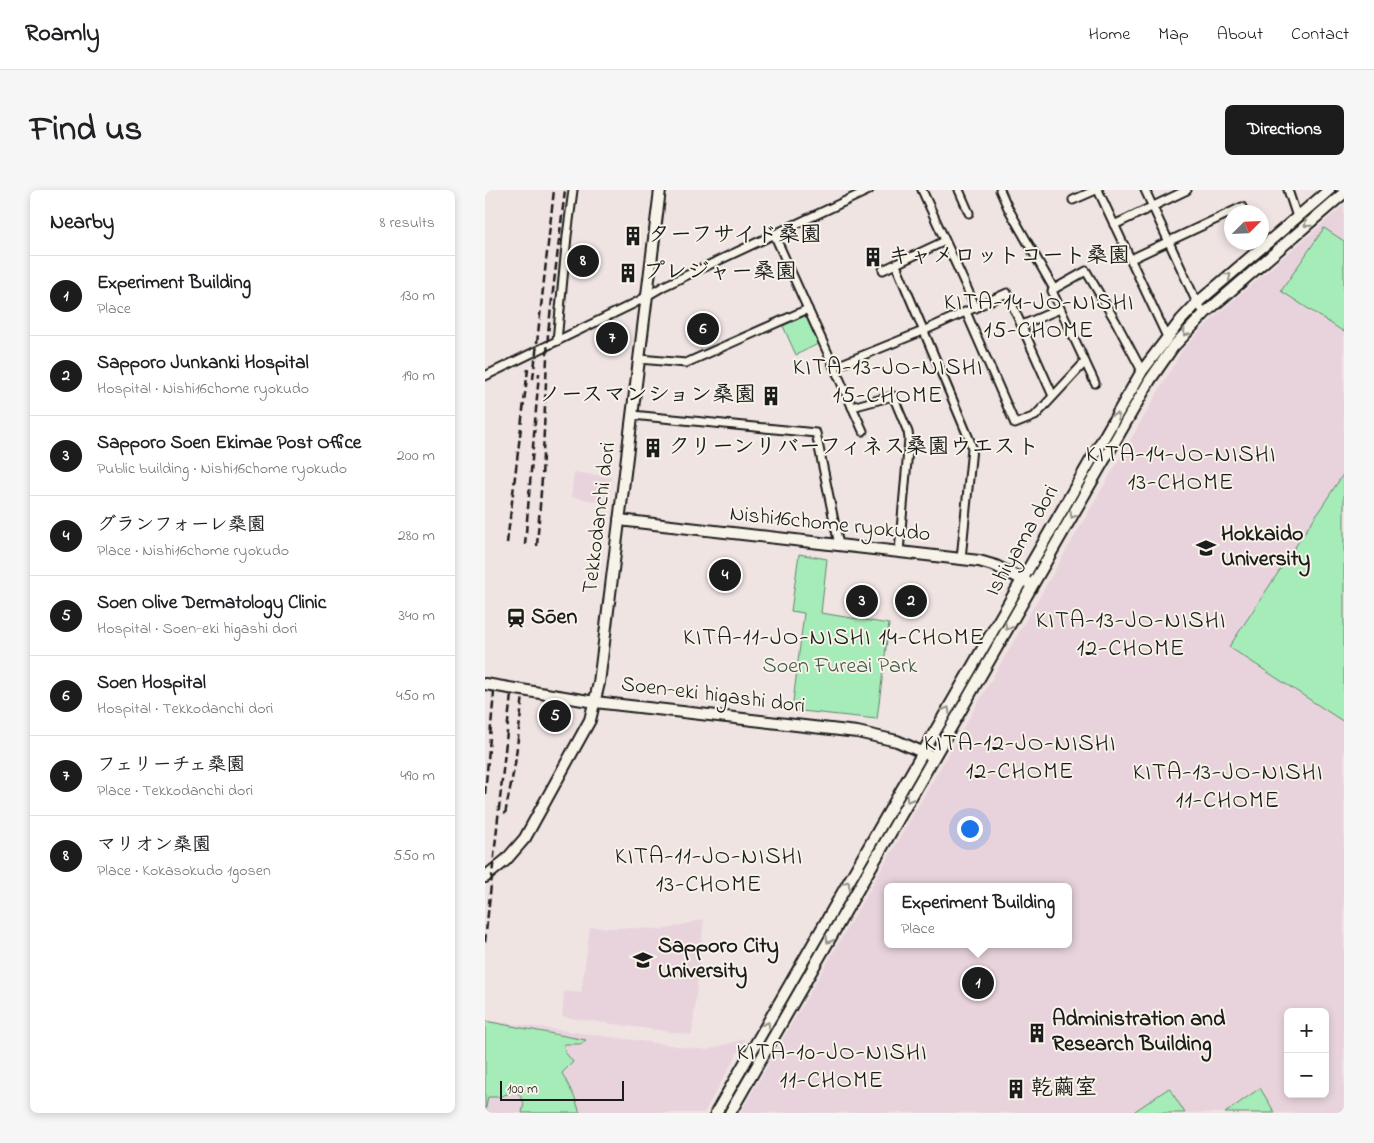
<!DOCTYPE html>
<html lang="en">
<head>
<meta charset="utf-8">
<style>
	body { margin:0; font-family:"Indie Flower","Klee One",sans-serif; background:#f6f6f6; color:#202124 }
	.controls { position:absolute; right:15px; bottom:15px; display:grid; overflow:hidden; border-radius:8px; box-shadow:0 2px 8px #0003 }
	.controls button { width:45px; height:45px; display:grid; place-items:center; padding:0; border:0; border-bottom:1px solid #e0e0e0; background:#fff; color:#202124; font:25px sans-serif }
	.compass { position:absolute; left:739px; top:15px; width:45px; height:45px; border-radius:50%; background:#fff; box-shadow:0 2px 8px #0003; rotate:66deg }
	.scale { position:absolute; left:15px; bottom:12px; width:124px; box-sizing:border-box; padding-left:5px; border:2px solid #1c1c1c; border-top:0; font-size:14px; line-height:18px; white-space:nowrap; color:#1c1c1c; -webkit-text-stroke:4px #f7f3e8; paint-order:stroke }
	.you { position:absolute; left:484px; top:638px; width:18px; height:18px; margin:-12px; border:4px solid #fff; border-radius:50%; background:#1a73e8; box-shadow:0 0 0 8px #1a73e833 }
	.badge { display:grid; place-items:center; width:32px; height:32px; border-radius:50%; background:#1c1c1c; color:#fff; font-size:16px; font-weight:700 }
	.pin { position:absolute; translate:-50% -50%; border:2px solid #fff; box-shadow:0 1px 5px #0006 }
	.popup { position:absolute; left:399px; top:693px; width:188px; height:65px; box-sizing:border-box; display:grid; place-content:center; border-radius:8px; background:#fff; filter:drop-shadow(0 1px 4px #0005); font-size:16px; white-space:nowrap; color:#757577 }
	.popup b { font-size:19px; color:#202124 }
	.popup::after { content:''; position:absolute; left:50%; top:100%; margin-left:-10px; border:10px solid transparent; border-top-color:#fff }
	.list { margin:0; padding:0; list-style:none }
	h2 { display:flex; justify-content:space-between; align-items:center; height:65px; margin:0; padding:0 20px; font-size:21px }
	h2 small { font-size:16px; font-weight:400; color:#757577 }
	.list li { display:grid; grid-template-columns:32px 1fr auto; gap:15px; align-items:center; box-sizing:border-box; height:80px; padding:0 20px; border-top:1px solid #e0e0e0 }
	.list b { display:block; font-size:19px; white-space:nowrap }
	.list p { margin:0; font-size:16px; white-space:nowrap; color:#757577 }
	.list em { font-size:16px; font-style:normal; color:#757577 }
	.map { position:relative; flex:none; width:859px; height:923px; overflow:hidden; border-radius:8px }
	header { display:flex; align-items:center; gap:30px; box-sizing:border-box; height:70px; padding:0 25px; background:#fff; border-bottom:1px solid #e0e0e0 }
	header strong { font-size:24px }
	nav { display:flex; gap:28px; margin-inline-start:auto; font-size:18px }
	.intro { display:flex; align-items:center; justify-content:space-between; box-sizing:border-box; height:120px; padding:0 30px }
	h1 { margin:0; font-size:35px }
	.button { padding:12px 22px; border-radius:8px; background:#1c1c1c; color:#fff; font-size:18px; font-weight:700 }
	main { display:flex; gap:30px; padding:0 30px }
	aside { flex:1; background:#fff; border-radius:8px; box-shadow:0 2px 8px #0003 }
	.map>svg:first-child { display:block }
	.built { fill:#e8d3dd; fill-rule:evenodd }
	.green { fill:#a6ecb8; stroke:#61846a }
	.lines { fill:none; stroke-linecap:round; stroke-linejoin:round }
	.street-casing { stroke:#1c1c1c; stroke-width:11 }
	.secondary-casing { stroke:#1c1c1c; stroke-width:14 }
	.street { stroke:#f7f3e8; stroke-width:7 }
	.secondary { stroke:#f7f3e8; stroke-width:10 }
	.rail { stroke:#1c1c1c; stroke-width:2.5; stroke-dasharray:8 4; stroke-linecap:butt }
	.oneway { stroke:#94928c }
	.labels { text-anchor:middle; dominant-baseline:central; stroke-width:4; stroke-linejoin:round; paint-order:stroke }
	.poi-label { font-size:22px; font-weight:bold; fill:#1c1c1c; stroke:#f7f3e8; text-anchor:start }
	.street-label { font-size:22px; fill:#1c1c1c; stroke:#f7f3e8 }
	.park-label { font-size:22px; fill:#455a4b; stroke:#f7f3e8 }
	.neighbourhood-label { font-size:24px; letter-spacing:1px; fill:#1c1c1c; stroke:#f7f3e8 }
</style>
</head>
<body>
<header>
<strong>Roamly</strong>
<nav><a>Home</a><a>Map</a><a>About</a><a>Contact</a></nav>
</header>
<div class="intro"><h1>Find us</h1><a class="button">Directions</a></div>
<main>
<aside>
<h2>Nearby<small>8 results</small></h2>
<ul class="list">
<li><span class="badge">1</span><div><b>Experiment Building</b><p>Place</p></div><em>130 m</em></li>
<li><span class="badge">2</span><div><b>Sapporo Junkanki Hospital</b><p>Hospital · Nishi16chome ryokudo</p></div><em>190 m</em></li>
<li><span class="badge">3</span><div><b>Sapporo Soen Ekimae Post Office</b><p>Public building · Nishi16chome ryokudo</p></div><em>200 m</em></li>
<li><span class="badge">4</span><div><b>グランフォーレ桑園</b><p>Place · Nishi16chome ryokudo</p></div><em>280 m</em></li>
<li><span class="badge">5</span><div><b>Soen Olive Dermatology Clinic</b><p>Hospital · Soen-eki higashi dori</p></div><em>340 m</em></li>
<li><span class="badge">6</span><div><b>Soen Hospital</b><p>Hospital · Tekkodanchi dori</p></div><em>450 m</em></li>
<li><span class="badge">7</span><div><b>フェリーチェ桑園</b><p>Place · Tekkodanchi dori</p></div><em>490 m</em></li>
<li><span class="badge">8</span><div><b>マリオン桑園</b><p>Place · Kokasokudo 1gosen</p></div><em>550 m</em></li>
</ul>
</aside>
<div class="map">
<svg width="859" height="923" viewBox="0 0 859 923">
	<rect width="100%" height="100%" fill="#f0e4e3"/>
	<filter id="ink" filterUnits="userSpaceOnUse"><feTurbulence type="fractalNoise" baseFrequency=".02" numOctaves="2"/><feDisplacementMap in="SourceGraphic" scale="10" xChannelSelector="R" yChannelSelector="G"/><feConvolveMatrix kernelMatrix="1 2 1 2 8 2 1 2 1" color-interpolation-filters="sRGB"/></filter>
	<g filter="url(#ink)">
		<g class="built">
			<path d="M859,15V923H255L698,159L729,127ZM403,697H583V754H403ZM803,822H840V904H803Z"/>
			<path d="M89,282L126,287L122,313L86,307Z"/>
			<path d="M219,729L207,845L77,827L79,801L96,803L105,737L181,739Z"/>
			<path d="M0,830L222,860L261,848L219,923H0Z"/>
		</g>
		<g class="green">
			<path d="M839,38L859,51V142L796,101Z"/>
			<path d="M320,126L322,127L335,153L311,165L298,136Z"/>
			<path d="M859,283V532L744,457Z"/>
			<path d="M314,364L342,369L336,423L404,434L392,529L307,520L319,423L306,421Z"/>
			<path d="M0,831L101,850L96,854H79L80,862L88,872L77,883L90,908L95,923H37L39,913L32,901L13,907H3L0,923Z"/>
			<path d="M684,898L700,923H651L650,921Z"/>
			<path d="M775,898L790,923H740Z"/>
		</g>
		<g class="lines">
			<defs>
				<g id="street">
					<path d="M437,0L491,118"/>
					<path d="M474,0L484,23"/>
					<path d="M515,0L523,18L569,99L567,101L610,193"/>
					<path d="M613,0L682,147"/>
					<path d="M660,0L712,113L720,123"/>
					<path d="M803,0L812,27"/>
					<path d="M588,10L611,0"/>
					<path d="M629,35L702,0"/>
					<path d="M289,44L378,241"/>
					<path d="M646,69L757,17"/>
					<path d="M411,75L485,251L487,258L476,369"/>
					<path d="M398,80L460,51"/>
					<path d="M569,99L601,81L631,132L657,181"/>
					<path d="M481,122L530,234L550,226L600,172"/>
					<path d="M537,135L575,119"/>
					<path d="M72,151L82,46L88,0"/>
					<path d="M154,169L201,173L323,119"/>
					<path d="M349,177L438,141L522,103L568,206"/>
					<path d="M0,186L150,113L179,96L384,0"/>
					<path d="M367,217L408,206L423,242L424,249L414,362"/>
					<path d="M147,225L331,243L354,355"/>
				</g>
				<g id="secondary">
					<path d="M134,330L494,371L511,376L542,392"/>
					<path d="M0,494L110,512L372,542L412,551L444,565"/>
					<path d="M0,687L21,670L40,648L105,530L114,493L175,0"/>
					<path d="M231,923L657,181L696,130L712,113L844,0"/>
					<path d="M245,923L665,190L688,157L720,123L859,3"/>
				</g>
			</defs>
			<use href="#street" class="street-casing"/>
			<use href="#secondary" class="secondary-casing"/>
			<use href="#street" class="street"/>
			<use href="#secondary" class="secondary"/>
			<g class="rail">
				<path d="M48,189L69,0"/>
				<path d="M22,353L43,179"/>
				<path d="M40,355L54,183"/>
				<path d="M52,356L57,288L63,143L80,0"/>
				<path d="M0,604L9,502"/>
				<path d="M20,624L30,574L38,505"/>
				<path d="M0,752L26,504"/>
			</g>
		</g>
		<defs><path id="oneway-chevron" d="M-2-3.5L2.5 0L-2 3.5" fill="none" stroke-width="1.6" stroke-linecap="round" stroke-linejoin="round" transform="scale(1.25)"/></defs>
		<g class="oneway">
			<use href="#oneway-chevron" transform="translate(822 34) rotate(139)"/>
			<use href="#oneway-chevron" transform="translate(743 86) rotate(-40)"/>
			<use href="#oneway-chevron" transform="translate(701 143) rotate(132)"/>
			<use href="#oneway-chevron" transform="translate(631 226) rotate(-60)"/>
			<use href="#oneway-chevron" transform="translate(588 325) rotate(120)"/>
			<use href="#oneway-chevron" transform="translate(523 437) rotate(120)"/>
			<use href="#oneway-chevron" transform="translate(462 520) rotate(-60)"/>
			<use href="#oneway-chevron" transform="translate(424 609) rotate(120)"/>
			<use href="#oneway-chevron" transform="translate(362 694) rotate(-60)"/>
			<use href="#oneway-chevron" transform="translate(344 750) rotate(120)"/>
			<use href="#oneway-chevron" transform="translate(282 835) rotate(-60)"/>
		</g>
	</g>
	<defs>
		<symbol id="building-bare" viewBox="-9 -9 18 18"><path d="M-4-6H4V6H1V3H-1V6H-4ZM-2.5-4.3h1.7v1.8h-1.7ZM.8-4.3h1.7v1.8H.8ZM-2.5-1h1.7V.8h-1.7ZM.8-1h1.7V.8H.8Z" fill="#1c1c1c" stroke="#f7f3e8" stroke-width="2.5" paint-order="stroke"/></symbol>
		<symbol id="university-bare" viewBox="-9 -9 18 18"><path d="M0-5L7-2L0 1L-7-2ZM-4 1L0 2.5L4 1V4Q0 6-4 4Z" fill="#1c1c1c" stroke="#f7f3e8" stroke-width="2.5" paint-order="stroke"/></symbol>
		<symbol id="station-bare" viewBox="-9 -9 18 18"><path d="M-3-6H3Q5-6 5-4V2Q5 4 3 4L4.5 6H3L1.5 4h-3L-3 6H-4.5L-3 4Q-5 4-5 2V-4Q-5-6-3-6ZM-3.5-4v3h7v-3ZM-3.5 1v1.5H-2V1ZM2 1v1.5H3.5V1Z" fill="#1c1c1c" stroke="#f7f3e8" stroke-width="2.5" paint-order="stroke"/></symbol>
		<symbol id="school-bare" viewBox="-9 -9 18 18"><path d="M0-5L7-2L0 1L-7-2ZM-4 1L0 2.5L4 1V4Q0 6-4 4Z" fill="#1c1c1c" stroke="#f7f3e8" stroke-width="2.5" paint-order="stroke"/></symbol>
	</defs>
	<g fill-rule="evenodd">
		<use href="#building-bare" x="134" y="32" width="28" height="28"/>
		<use href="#building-bare" x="374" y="53" width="28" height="28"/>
		<use href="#building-bare" x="129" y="69" width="28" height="28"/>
		<use href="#building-bare" x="272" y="192" width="28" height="28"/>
		<use href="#building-bare" x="154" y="244" width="28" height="28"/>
		<use href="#university-bare" x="707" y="344" width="28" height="28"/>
		<use href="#station-bare" x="17" y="414" width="28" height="28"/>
		<use href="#school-bare" x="144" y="756" width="28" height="28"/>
		<use href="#building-bare" x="538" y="829" width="28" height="28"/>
		<use href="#building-bare" x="517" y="885" width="28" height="28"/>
	</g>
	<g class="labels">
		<g class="poi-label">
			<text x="163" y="46">ターフサイド桑園</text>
			<text x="403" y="67">キャメロットコート桑園</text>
			<text x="158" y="83">プレジャー桑園</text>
			<text x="271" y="206" text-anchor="end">ノースマンション桑園</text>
			<text x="183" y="258">クリーンリバーフィネス桑園ウエスト</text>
			<text x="736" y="345">Hokkaido<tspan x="736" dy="25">University</tspan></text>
			<text x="46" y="428">Sōen</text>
			<text x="173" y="757">Sapporo City<tspan x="173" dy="25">University</tspan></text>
			<text x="567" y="830">Administration and<tspan x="567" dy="25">Research Building</tspan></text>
			<text x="546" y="899">乾繭室</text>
		</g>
		<g class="street-label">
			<text transform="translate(115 328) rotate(-83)">Tekkodanchi dori</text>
			<text transform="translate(345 335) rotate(6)">Nishi16chome ryokudo</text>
			<text transform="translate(538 351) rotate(-60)">Ishiyama dori</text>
			<text transform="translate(228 506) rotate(7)">Soen-eki higashi dori</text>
		</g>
		<g class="park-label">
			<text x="355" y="477">Soen Fureai Park</text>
		</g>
		<g class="neighbourhood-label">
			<text x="554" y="113">KITA-14-JO-NISHI<tspan x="554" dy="28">15-CHOME</tspan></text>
			<text x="403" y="178">KITA-13-JO-NISHI<tspan x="403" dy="28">15-CHOME</tspan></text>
			<text x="696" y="265">KITA-14-JO-NISHI<tspan x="696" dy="28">13-CHOME</tspan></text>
			<text x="646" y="431">KITA-13-JO-NISHI<tspan x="646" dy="28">12-CHOME</tspan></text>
			<text x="349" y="448">KITA-11-JO-NISHI 14-CHOME</text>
			<text x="535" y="554">KITA-12-JO-NISHI<tspan x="535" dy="28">12-CHOME</tspan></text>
			<text x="743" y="583">KITA-13-JO-NISHI<tspan x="743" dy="28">11-CHOME</tspan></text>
			<text x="224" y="667">KITA-11-JO-NISHI<tspan x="224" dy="28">13-CHOME</tspan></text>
			<text x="347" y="863">KITA-10-JO-NISHI<tspan x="347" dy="28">11-CHOME</tspan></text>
		</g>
	</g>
</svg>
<div class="controls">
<button>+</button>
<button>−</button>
</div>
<svg class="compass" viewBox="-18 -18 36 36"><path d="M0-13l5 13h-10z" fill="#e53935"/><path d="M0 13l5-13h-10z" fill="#757577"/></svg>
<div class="scale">100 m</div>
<div class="you"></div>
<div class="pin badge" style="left:493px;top:793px">1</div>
<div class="popup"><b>Experiment Building</b>Place</div>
<div class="pin badge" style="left:426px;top:411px">2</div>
<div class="pin badge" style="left:377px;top:411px">3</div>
<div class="pin badge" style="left:240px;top:385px">4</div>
<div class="pin badge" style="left:70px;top:526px">5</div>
<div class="pin badge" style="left:218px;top:139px">6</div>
<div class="pin badge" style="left:127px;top:148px">7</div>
<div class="pin badge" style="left:98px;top:71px">8</div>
</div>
</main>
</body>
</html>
